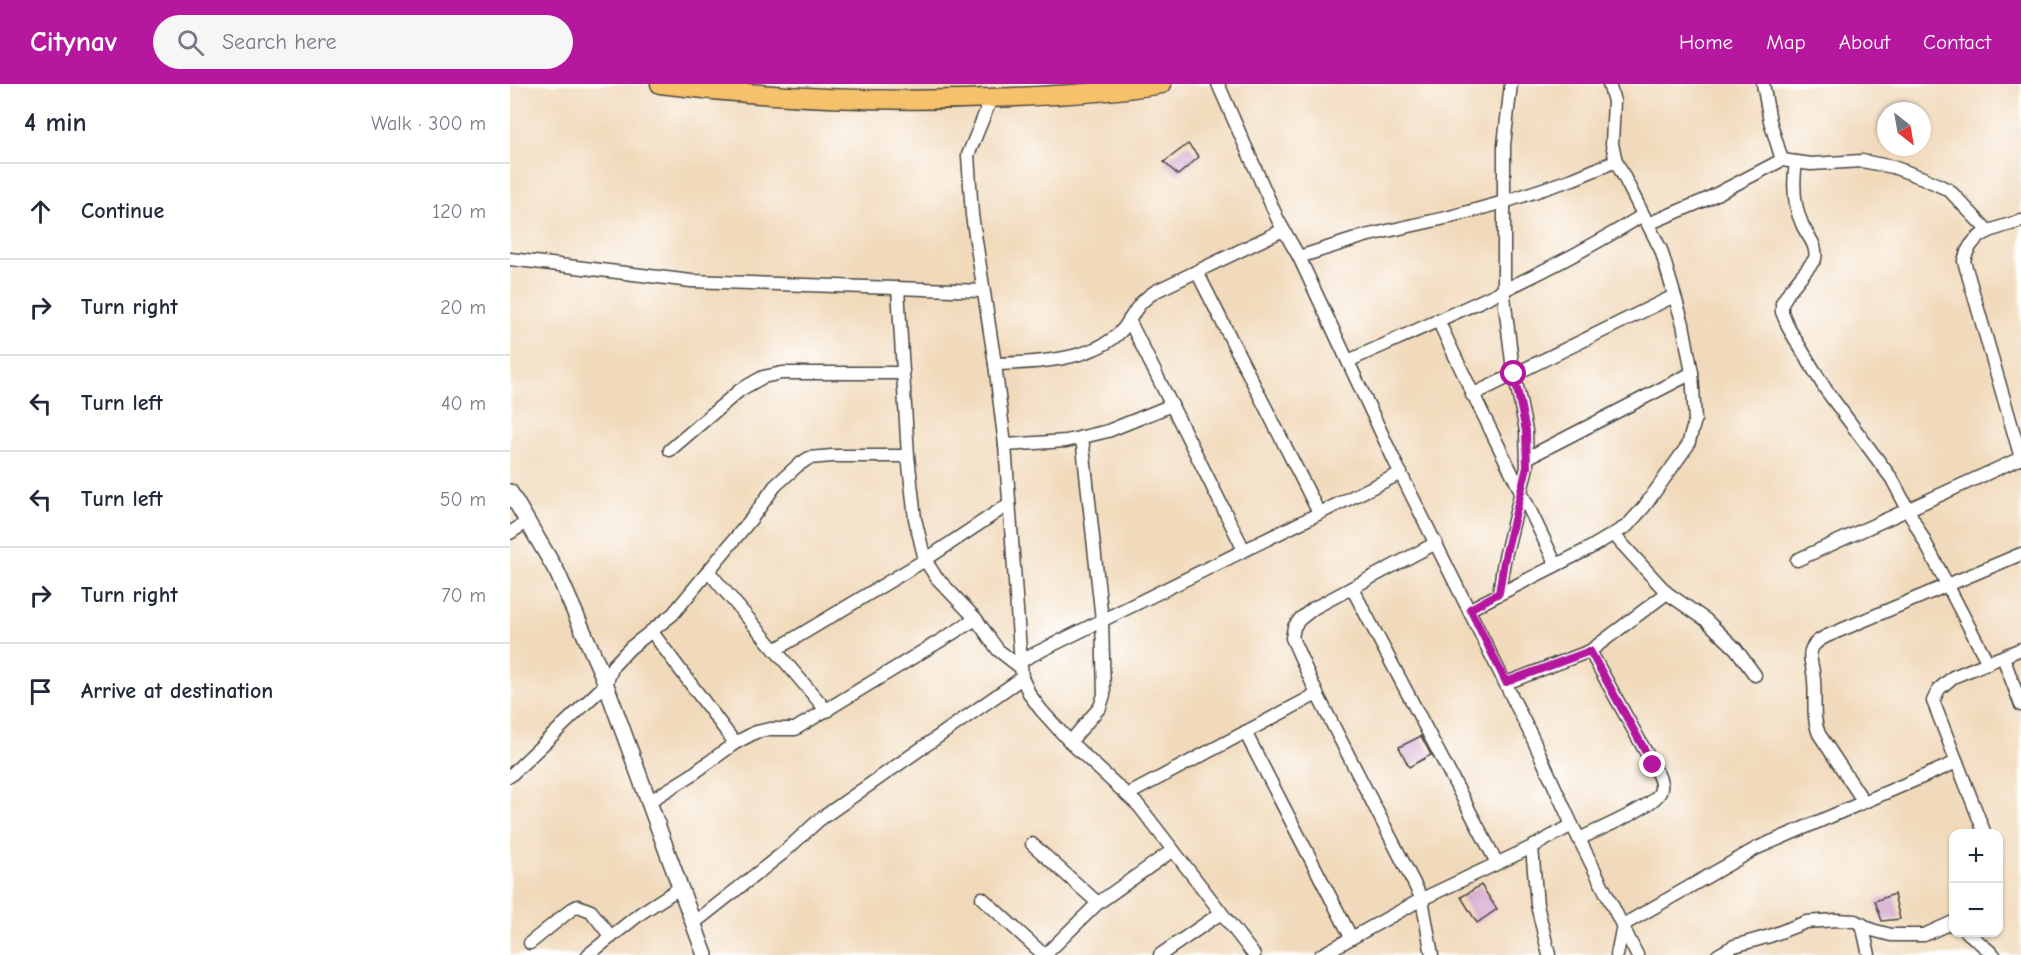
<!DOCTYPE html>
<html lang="en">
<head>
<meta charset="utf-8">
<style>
	body { margin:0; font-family:"Comic Neue",sans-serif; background:#f6f6f7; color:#1f2937 }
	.controls { position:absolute; right:18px; bottom:18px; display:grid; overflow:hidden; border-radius:12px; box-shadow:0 2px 4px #0004 }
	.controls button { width:54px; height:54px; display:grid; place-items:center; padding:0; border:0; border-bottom:2px solid #e0e1e3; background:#fff; color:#1f2937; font:30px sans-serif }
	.compass { position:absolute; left:1367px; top:18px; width:54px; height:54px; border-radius:50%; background:#fff; box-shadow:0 2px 4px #0004; rotate:149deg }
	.stop { position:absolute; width:18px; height:18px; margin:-14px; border:4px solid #b5179e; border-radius:50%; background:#fff }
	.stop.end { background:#b5179e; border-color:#fff; box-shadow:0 2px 6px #0008 }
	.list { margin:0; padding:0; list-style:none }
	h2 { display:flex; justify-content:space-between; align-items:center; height:78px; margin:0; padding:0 24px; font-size:26px }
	h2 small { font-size:20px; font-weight:400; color:#747a83 }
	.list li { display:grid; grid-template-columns:39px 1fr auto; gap:18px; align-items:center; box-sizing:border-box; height:96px; padding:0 24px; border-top:2px solid #e0e1e3 }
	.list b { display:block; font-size:22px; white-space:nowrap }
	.list em { font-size:20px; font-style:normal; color:#747a83 }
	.icon { flex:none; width:33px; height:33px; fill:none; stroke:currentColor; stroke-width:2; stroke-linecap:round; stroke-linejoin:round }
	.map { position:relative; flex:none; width:1511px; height:871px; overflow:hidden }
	header { display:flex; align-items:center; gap:36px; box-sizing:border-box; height:84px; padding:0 30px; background:#b5179e; color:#fff }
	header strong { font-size:28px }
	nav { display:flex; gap:33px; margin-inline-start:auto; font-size:21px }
	.search { width:420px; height:54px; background:#f6f6f7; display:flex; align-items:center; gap:15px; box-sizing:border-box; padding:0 21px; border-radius:33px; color:#747a83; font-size:22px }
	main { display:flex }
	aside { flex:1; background:#fff }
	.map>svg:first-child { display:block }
	.building { fill:#d5abcf }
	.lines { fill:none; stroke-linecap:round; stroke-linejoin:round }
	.minor-casing { stroke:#494541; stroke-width:15 }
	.tertiary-casing { stroke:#494541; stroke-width:18 }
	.primary-casing { stroke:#494541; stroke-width:21 }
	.minor { stroke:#fff; stroke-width:12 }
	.tertiary { stroke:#fff; stroke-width:15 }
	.primary { stroke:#f5c16b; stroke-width:18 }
	.route { stroke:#b5179e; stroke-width:8 }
</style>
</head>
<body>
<header>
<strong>Citynav</strong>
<div class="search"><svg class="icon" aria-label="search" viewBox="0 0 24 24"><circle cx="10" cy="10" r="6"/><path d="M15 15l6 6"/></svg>Search here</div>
<nav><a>Home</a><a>Map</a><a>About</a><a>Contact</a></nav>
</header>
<main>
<aside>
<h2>4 min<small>Walk · 300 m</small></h2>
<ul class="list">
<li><svg class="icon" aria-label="ahead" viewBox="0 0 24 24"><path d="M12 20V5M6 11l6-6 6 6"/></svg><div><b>Continue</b></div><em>120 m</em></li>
<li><svg class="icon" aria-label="right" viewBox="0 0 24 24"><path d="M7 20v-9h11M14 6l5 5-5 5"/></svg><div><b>Turn right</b></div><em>20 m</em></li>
<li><svg class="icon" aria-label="left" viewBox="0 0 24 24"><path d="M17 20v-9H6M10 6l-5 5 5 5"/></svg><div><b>Turn left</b></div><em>40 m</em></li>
<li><svg class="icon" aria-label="left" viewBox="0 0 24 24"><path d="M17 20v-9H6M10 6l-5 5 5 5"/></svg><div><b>Turn left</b></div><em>50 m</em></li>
<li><svg class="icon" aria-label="right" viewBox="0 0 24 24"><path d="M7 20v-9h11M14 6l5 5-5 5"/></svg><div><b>Turn right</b></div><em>70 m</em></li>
<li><svg class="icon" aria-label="arrive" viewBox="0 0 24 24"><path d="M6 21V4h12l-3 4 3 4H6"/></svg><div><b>Arrive at destination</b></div></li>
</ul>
</aside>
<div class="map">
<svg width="1511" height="871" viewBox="0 0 1511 871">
	<rect width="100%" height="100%" fill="#fff"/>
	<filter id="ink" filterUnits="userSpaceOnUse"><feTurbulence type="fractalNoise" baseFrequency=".0167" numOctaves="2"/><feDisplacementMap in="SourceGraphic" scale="12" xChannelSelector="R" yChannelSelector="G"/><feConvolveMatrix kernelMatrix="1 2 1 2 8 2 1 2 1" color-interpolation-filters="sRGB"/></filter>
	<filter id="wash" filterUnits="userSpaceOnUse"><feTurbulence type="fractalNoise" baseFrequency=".008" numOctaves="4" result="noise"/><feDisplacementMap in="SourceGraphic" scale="24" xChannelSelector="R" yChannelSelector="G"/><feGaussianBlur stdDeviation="1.35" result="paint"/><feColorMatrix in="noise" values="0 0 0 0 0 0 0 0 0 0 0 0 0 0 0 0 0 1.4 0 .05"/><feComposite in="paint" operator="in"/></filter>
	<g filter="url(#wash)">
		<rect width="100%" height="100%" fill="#f1dabb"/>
		<g id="blocks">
			<g class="building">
				<path d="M678,60L689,73L668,91L654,78Z"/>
				<path d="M911,652L921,671L899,683L889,663Z"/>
				<path d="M971,801L987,825L967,839L951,813Z"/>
				<path d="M1384,810L1390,835L1372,837L1365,817Z"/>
			</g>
		</g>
	</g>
	<g filter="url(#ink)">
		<use href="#blocks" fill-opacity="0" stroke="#494541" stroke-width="1.5"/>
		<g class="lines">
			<defs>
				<g id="minor">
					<path d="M708,0L768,136L789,173L885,378L1022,653L1062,741L1127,871"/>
					<path d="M1253,0L1260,37L1272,76"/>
					<path d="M481,15L458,71L462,131L485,280L495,361L512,594L520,611L531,626L560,658L629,722L744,871"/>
					<path d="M1286,78C1283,98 1283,120 1292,140C1297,152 1308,161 1305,175L1280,206L1272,219V228L1279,245L1316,306L1382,395L1478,579"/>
					<path d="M1511,137C1486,145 1461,147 1454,177L1511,374"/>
					<path d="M1138,140L1195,116L1272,76L1301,80L1352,77L1383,83L1413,94L1439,106L1478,147"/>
					<path d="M789,173L855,152L940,133L994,118L1063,95L1106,77"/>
					<path d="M0,175L181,197L473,207"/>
					<path d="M687,188L809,429"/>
					<path d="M388,204L398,372L405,435L415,476L426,493L466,535L488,566L510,583"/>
					<path d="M619,236L734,466"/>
					<path d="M928,236C966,319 1008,399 1046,481"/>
					<path d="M838,277C938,232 1040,189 1133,131"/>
					<path d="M485,280C523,279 586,277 613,245C620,237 624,226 632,218C636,214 641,210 646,207L773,146"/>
					<path d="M962,311L1164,212"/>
					<path d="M495,361L556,357L598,347L662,321"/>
					<path d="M160,366L230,306L253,293L272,289H393"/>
					<path d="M1017,374L1182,289"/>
					<path d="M0,449L18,437"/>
					<path d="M1104,451L1157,509L1196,536L1226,565L1245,591"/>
					<path d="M1287,476L1511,374"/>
					<path d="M198,487L317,627"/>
					<path d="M842,504L987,779"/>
					<path d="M989,509L994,477L1017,383L1016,347L1002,278L994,213V61L1001,0"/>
					<path d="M960,525L1078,465L1117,442L1134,423L1178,361L1185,336L1182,289L1173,240L1151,166L1106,77L1102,60L1104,17L1099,0"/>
					<path d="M142,548L225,659"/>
					<path d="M265,566L415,476L499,420"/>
					<path d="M1493,573L1511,621"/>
					<path d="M510,577L891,389"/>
					<path d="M996,599L1080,567L1157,509"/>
					<path d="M735,648L841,853"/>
					<path d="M560,658L590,623L594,611L592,536L572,353"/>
					<path d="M0,692L96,600L103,582L120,564L163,530L242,434L265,402L287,382L299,374L322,372H398"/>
					<path d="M617,711L807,610"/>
					<path d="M140,717L180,692L225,659L246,648L260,645H285L466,535"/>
					<path d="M1354,718L1309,650C1301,631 1307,609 1303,588C1302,580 1298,571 1302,564C1305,558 1311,555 1317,552L1511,470"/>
					<path d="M1475,750L1423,617L1429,605L1443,593L1511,565"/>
					<path d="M1069,755C1085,747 1144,723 1150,708C1154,699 1147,689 1143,681L1080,567"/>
					<path d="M522,760L588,819"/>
					<path d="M1022,763L1027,821L1039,871"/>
					<path d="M472,814L534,871"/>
					<path d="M184,839L273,769L309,736L512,594"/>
					<path d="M1352,840L1359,871"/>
					<path d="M1457,848L1484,871"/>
					<path d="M20,859L62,825L68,822L81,827L101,853"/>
					<path d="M78,871L131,829L171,803"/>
					<path d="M535,871L588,819L663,766"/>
					<path d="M650,871L711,829"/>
					<path d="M811,871L912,815L1022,763L1062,741"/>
					<path d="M922,871L912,815L807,610L782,554L784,543L790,535L804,524L926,459"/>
					<path d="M1107,871L1113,841L1247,764L1447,678"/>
					<path d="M1208,871L1224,862L1260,852L1296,838L1326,836L1345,837L1362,846L1381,851H1414L1443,838"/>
				</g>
				<path id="tertiary" d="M0,408L47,488L92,590L195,871"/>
				<path id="primary" d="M150,0C268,15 387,19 506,13C554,11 604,8 652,0"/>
			</defs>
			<use href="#minor" class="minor-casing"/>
			<use href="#tertiary" class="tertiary-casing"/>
			<use href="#primary" class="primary-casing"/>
			<use href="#minor" class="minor"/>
			<use href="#tertiary" class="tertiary"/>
			<use href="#primary" class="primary"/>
		</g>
	</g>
	<g class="lines" filter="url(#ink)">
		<path class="route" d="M1004,290L1016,347L1017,383L994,477L989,509L960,525L996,598L1080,567L1143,681"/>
	</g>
</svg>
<div class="controls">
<button>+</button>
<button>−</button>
</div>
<svg class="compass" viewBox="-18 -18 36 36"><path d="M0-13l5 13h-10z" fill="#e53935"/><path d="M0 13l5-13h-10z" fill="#747a83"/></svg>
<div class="stop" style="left:1004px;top:290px"></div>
<div class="stop end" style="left:1143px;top:681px"></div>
</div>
</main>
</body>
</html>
